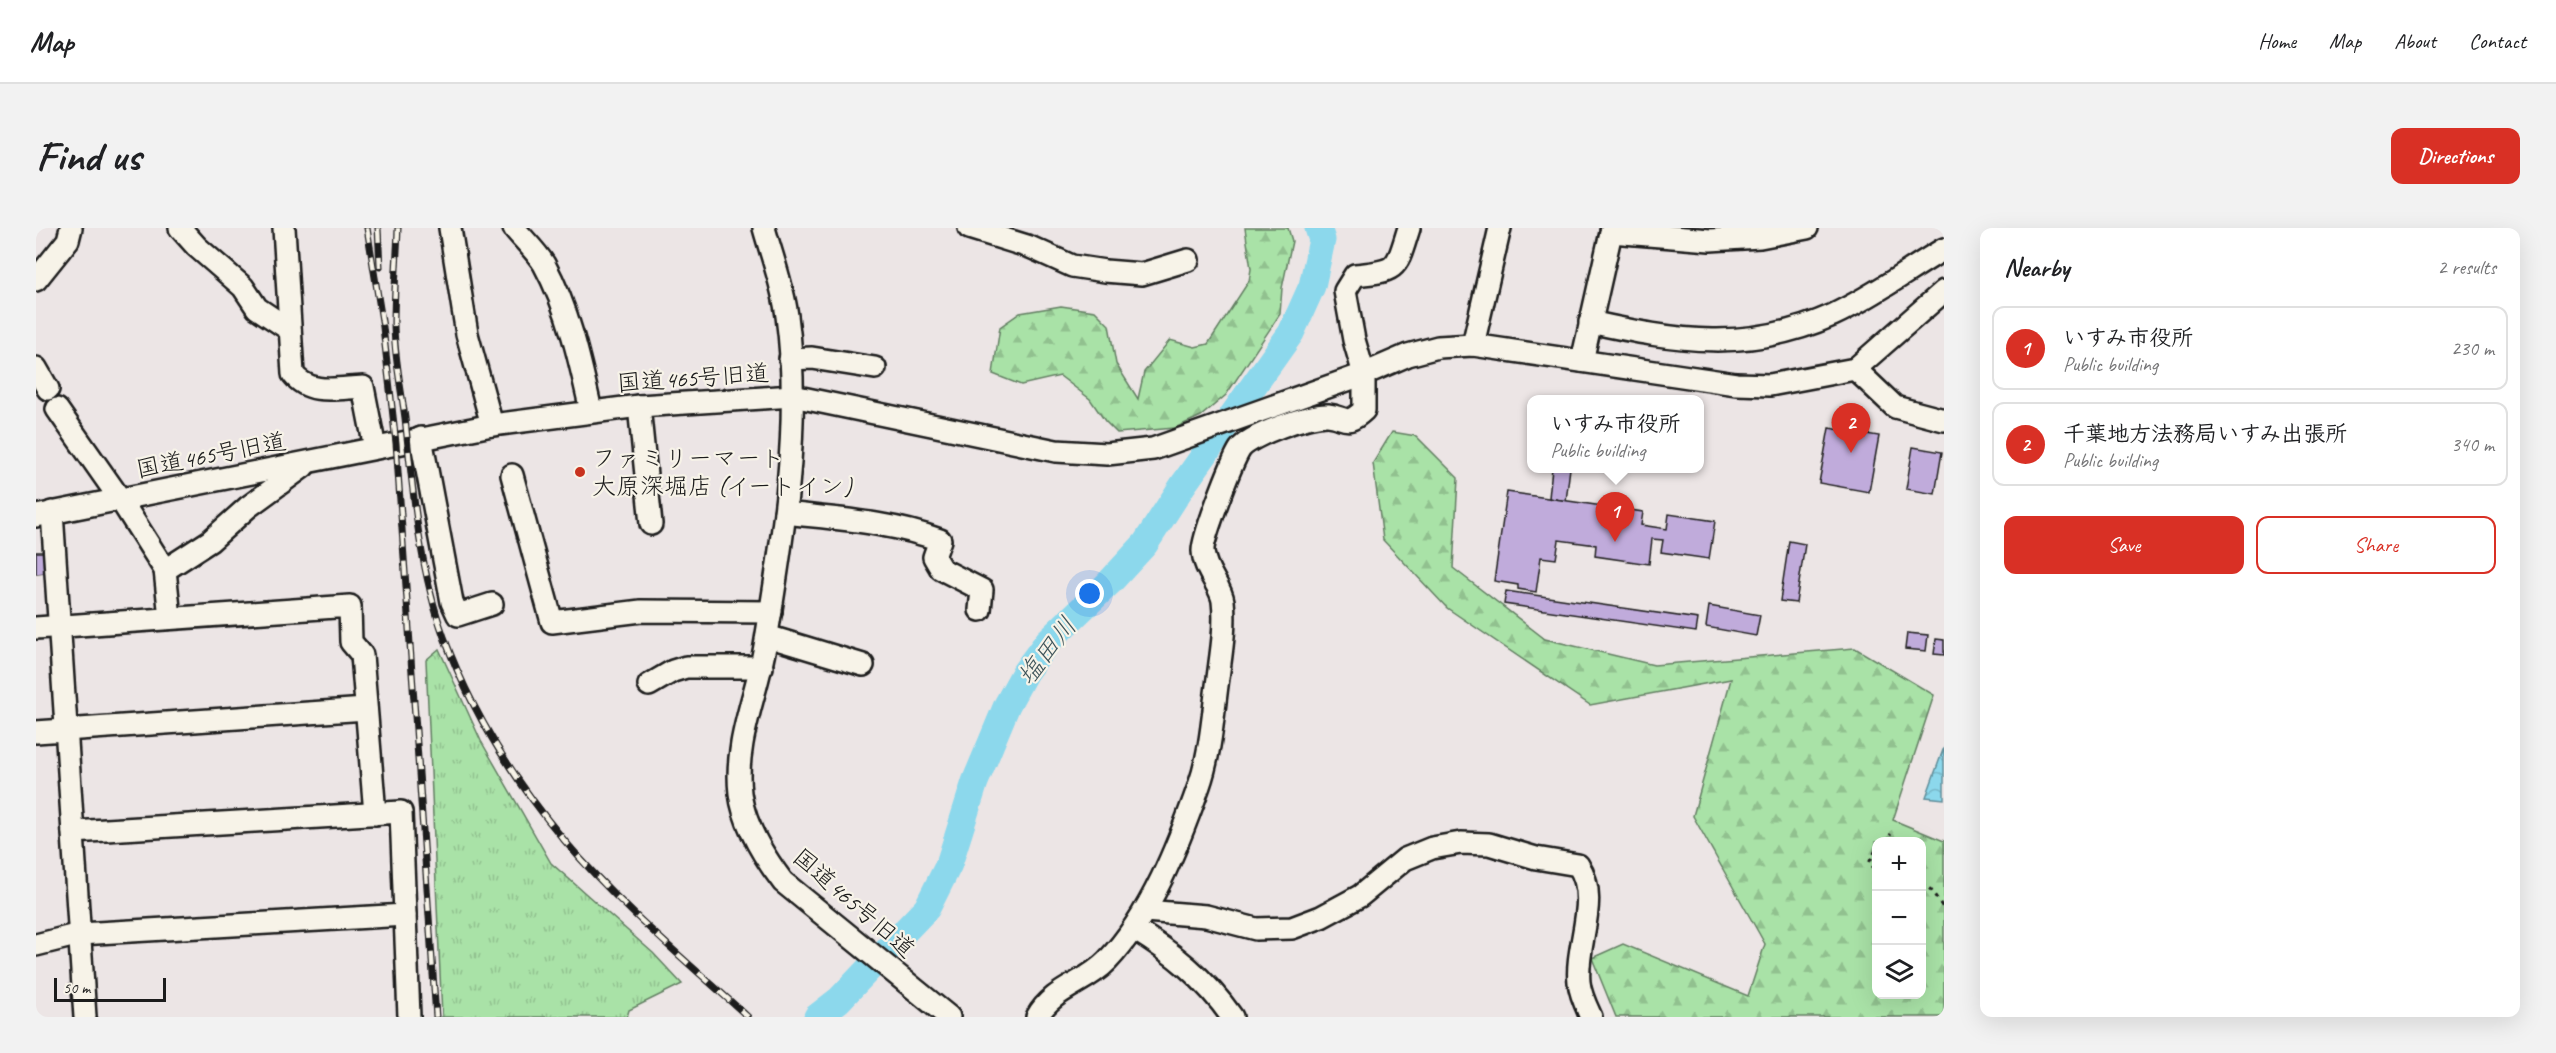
<!DOCTYPE html>
<html lang="en">
<head>
<meta charset="utf-8">
<style>
	body { margin:0; font-family:Caveat,"Klee One",sans-serif; background:#f2f2f2; color:#202124 }
	.controls { position:absolute; right:18px; bottom:18px; display:grid; overflow:hidden; border-radius:12px; box-shadow:0 6px 24px #0002 }
	.controls button { width:54px; height:54px; display:grid; place-items:center; padding:0; border:0; border-bottom:2px solid #e0e0e0; background:#fff; color:#202124; font:30px sans-serif }
	.scale { position:absolute; left:18px; bottom:15px; width:112px; box-sizing:border-box; padding-left:6px; border:3px solid #1c1c1c; border-top:0; font-size:16px; line-height:21px; white-space:nowrap; color:#1c1c1c; -webkit-text-stroke:4px #f7f3e8; paint-order:stroke }
	.you { position:absolute; left:1054px; top:366px; width:21px; height:21px; margin:-15px; border:4px solid #fff; border-radius:50%; background:#1a73e8; box-shadow:0 0 0 9px #1a73e833 }
	.badge { display:grid; place-items:center; width:39px; height:39px; border-radius:50%; background:#d93025; color:#fff; font-size:20px; font-weight:700 }
	.pin { position:absolute; translate:-50% -50px; filter:drop-shadow(0 2px 3px #0008) }
	.pin::after { content:''; position:absolute; top:32px; width:21px; height:18px; background:inherit; clip-path:polygon(0 0,100% 0,50% 100%) }
	.popup { position:absolute; left:1491px; top:167px; width:177px; height:78px; box-sizing:border-box; display:grid; place-content:center; border-radius:12px; background:#fff; filter:drop-shadow(0 2px 4px #0005); font-size:20px; white-space:nowrap; color:#757577 }
	.popup b { font-size:22px; color:#202124 }
	.popup::after { content:''; position:absolute; left:50%; top:100%; margin-left:-12px; border:12px solid transparent; border-top-color:#fff }
	.list { margin:0; padding:0; list-style:none }
	h2 { display:flex; justify-content:space-between; align-items:center; height:78px; margin:0; padding:0 24px; font-size:26px }
	h2 small { font-size:20px; font-weight:400; color:#757577 }
	.list li { display:grid; grid-template-columns:39px 1fr auto; gap:18px; align-items:center; box-sizing:border-box; height:84px; margin:0 12px 12px; padding:0 12px; border:2px solid #e0e0e0; border-radius:12px }
	.list b { display:block; font-size:22px; white-space:nowrap }
	.list p { margin:0; font-size:20px; white-space:nowrap; color:#757577 }
	.list em { font-size:20px; font-style:normal; color:#757577 }
	.actions { display:flex; gap:12px; padding:18px 24px }
	.actions a { flex:1; padding:14px 0; border:2px solid #d93025; border-radius:12px; text-align:center; font-size:21px; color:#d93025 }
	.actions .main { background:#d93025; color:#fff }
	.icon { flex:none; width:33px; height:33px; fill:none; stroke:currentColor; stroke-width:2; stroke-linecap:round; stroke-linejoin:round }
	.map { position:relative; flex:none; width:1908px; height:789px; overflow:hidden; border-radius:12px }
	header { display:flex; align-items:center; gap:36px; box-sizing:border-box; height:84px; padding:0 30px; background:#fff; border-bottom:2px solid #e0e0e0 }
	header strong { font-size:28px }
	nav { display:flex; gap:33px; margin-inline-start:auto; font-size:21px }
	.intro { display:flex; align-items:center; justify-content:space-between; box-sizing:border-box; height:144px; padding:0 36px }
	h1 { margin:0; font-size:42px }
	.button { padding:15px 27px; border-radius:12px; background:#d93025; color:#fff; font-size:21px; font-weight:700 }
	main { display:flex; gap:36px; padding:0 36px }
	aside { flex:1; background:#fff; border-radius:12px; box-shadow:0 6px 24px #0002 }
	.map>svg:first-child { display:block }
	.grass { fill:url(#grass-tufts); stroke:#627f62; stroke-width:1.5 }
	.forest { fill:url(#forest-firs); stroke:#627f62; stroke-width:1.5; fill-rule:evenodd }
	.water { fill:url(#water-waves); stroke:#5f8d99; stroke-width:1.5 }
	.lines { fill:none; stroke-linecap:round; stroke-linejoin:round }
	.river { stroke:#8cd8ec; stroke-width:27 }
	.building { fill:#c0abdb; stroke:#1c1c1c; stroke-width:1.5 }
	.minor-casing { stroke:#1c1c1c; stroke-width:26 }
	.path { stroke:#1c1c1c; stroke-width:3; stroke-dasharray:4.5 4.5; stroke-linecap:butt }
	.minor { stroke:#f7f3e8; stroke-width:21 }
	.rail-casing { stroke:#1c1c1c; stroke-width:7 }
	.rail { stroke:#f7f3e8; stroke-width:4.5; stroke-dasharray:14; stroke-linecap:butt }
	.poi-dot { fill:#c8321e; stroke:#f7f3e8; stroke-width:2 }
	.labels { text-anchor:middle; dominant-baseline:central; stroke-width:4.5; stroke-linejoin:round; paint-order:stroke }
	.street-label { font-size:24px; fill:#1c1c1c; stroke:#f7f3e8 }
	.poi-label { font-size:24px; fill:#1c1c1c; stroke:#f7f3e8; text-anchor:start }
	.water-label { font-size:26px; font-style:italic; fill:#3e545a; stroke:#f7f3e8 }
</style>
</head>
<body>
<header>
<strong>Map</strong>
<nav><a>Home</a><a>Map</a><a>About</a><a>Contact</a></nav>
</header>
<div class="intro"><h1>Find us</h1><a class="button">Directions</a></div>
<main>
<div class="map">
<svg width="1908" height="789" viewBox="0 0 1908 789">
	<defs>
		<pattern id="grass-tufts" width="24" height="20" patternUnits="userSpaceOnUse" patternTransform="scale(1.5)"><rect width="24" height="20" fill="#a9e2a7"/><path d="M3 7l-1-3M5 7V3M7 7l1-3M15 17l-1-3M17 17v-4M19 17l1-3" fill="none" stroke="#91c18f"/></pattern>
		<pattern id="forest-firs" width="22" height="20" patternUnits="userSpaceOnUse" patternTransform="scale(1.5)"><rect width="22" height="20" fill="#a9e2a7"/><path d="M5 1l3.5 6h-7zM16 11l3.5 6h-7z" fill="#91c18f"/></pattern>
		<pattern id="water-waves" width="16" height="10" patternUnits="userSpaceOnUse" patternTransform="scale(1.5)"><rect width="16" height="10" fill="#8cd8ec"/><path d="M0 5q4-4 8 0t8 0" fill="none" stroke="#78b9ca"/></pattern>
	</defs>
	<rect width="100%" height="100%" fill="#ece5e5"/>
	<filter id="ink" filterUnits="userSpaceOnUse"><feTurbulence type="fractalNoise" baseFrequency=".0167" numOctaves="2"/><feDisplacementMap in="SourceGraphic" scale="12" xChannelSelector="R" yChannelSelector="G"/><feConvolveMatrix kernelMatrix="1 2 1 2 8 2 1 2 1" color-interpolation-filters="sRGB"/></filter>
	<g filter="url(#ink)">
		<path class="grass" d="M403,421L445,513L515,635L617,725L646,756L593,782L591,789H406L390,432Z"/>
		<g class="forest">
			<path d="M1209,0H1252L1256,13L1246,60L1244,86L1190,167L1165,188L1139,200L1081,205L1069,193L1054,171L1024,148L985,157L957,146L964,99L984,85L1025,78L1059,83L1073,97L1080,136L1102,171L1108,144L1134,112L1159,119L1172,116L1213,53L1215,41Z"/>
			<path d="M1356,204L1380,208L1422,250L1417,340L1509,411L1618,437L1819,420L1898,467L1857,592L1908,613V789H1580L1556,730L1587,716L1712,768L1729,716L1657,588L1695,451L1554,477L1411,380L1347,312L1337,235ZM1840,614H1886V766H1840Z"/>
		</g>
		<path class="water" d="M1908,521V571L1890,569L1907,522Z"/>
		<g class="lines">
			<path class="river" d="M781,789L803,772L891,680L913,636L939,554L971,477L989,444L1012,413L1073,355L1109,316L1147,257L1255,105L1276,58L1286,12L1282,0"/>
		</g>
		<g class="building">
			<path d="M1793,200L1843,208L1833,264L1783,255Z"/>
			<path d="M1877,219L1906,224L1899,266L1870,261Z"/>
			<path d="M1516,240H1534L1530,273L1513,270Z"/>
			<path d="M1471,264L1607,284L1605,297L1631,301L1633,286L1679,293L1673,331L1625,324L1627,312L1616,311L1613,336L1559,328L1560,317L1523,312L1520,331L1505,329L1500,364L1482,361V357L1458,353Z"/>
			<path d="M1753,313L1769,316L1760,375L1744,373Z"/>
			<path d="M0,324H8L10,345L0,346Z"/>
			<path d="M1470,363L1662,391L1660,404L1468,376Z"/>
			<path d="M1673,378L1724,387L1720,408L1670,399Z"/>
			<path d="M1871,405L1892,407L1890,423L1869,421Z"/>
			<path d="M1900,411L1908,412V427L1898,426Z"/>
		</g>
		<g class="lines">
			<defs>
				<g id="minor">
					<path d="M144,0L161,19L207,59L221,80L254,102"/>
					<path d="M248,0L257,146C274,168 302,160 327,159L337,210"/>
					<path d="M414,0L431,106L456,197"/>
					<path d="M478,0C487,11 500,23 508,36C533,82 544,133 555,183"/>
					<path d="M728,0C736,29 747,58 751,88C766,197 747,310 729,418C721,467 698,514 704,565C708,597 728,629 747,654L913,789"/>
					<path d="M933,0L994,19L1036,38L1069,43L1106,46L1152,32"/>
					<path d="M1575,4L1674,12L1724,9L1771,0"/>
					<path d="M0,52L32,12L35,0"/>
					<path d="M1554,94C1641,113 1712,125 1797,87C1836,69 1871,43 1908,21"/>
					<path d="M1437,117L1464,0"/>
					<path d="M754,131L776,130L839,140"/>
					<path d="M1546,133L1576,0"/>
					<path d="M0,140L12,161"/>
					<path d="M1819,141L1859,179L1908,192"/>
					<path d="M603,178L615,296"/>
					<path d="M21,181L84,271L129,342L134,390"/>
					<path d="M385,210L416,374L422,387L456,376"/>
					<path d="M476,247L516,394L605,383L735,384"/>
					<path d="M16,284L49,789"/>
					<path d="M749,285C801,291 855,294 904,312L898,329L905,341L946,362L944,382"/>
					<path d="M0,288L456,197L603,178L757,168L1020,223L1071,226L1117,221L1328,146L1372,127L1402,119L1437,117L1700,156L1734,157L1819,141L1908,63"/>
					<path d="M129,342L174,313L212,279L268,238"/>
					<path d="M0,400L314,378L315,414L326,427L339,586"/>
					<path d="M731,408L827,437"/>
					<path d="M613,457L637,443L650,439H726"/>
					<path d="M0,504L330,481"/>
					<path d="M37,604L365,584L373,789"/>
					<path d="M1109,683L1170,688L1220,701L1256,700L1285,689L1324,668L1369,631L1396,620L1425,615L1453,616L1500,630L1542,637C1565,671 1539,716 1543,754C1544,766 1550,778 1555,789"/>
					<path d="M1098,701C1137,725 1169,750 1196,789"/>
					<path d="M0,717L44,706L369,687"/>
					<path d="M1001,789C1017,760 1049,756 1071,733C1115,687 1142,617 1163,558C1175,524 1177,486 1182,450C1185,426 1190,398 1187,373C1185,358 1168,342 1167,323C1166,311 1196,233 1204,221C1214,207 1274,186 1292,187C1310,189 1310,199 1328,182V146L1318,112L1309,63L1319,47C1363,43 1360,41 1373,0"/>
				</g>
			</defs>
			<use href="#minor" class="minor-casing"/>
			<g class="path">
				<path d="M1848,614L1855,606"/>
				<path d="M1840,622L1834,633L1838,641H1840"/>
				<path d="M1886,655L1895,662L1908,681"/>
			</g>
			<use href="#minor" class="minor"/>
			<defs>
				<g id="rail">
					<path d="M331,0L347,99L360,215L400,789"/>
					<path d="M342,0L344,39"/>
					<path d="M362,0C361,32 358,64 358,95C358,127 365,159 369,190C377,264 383,340 408,409C435,483 478,552 528,612C583,677 649,732 712,789"/>
				</g>
			</defs>
			<use href="#rail" class="rail-casing"/>
			<use href="#rail" class="rail"/>
		</g>
	</g>
	<circle class="poi-dot" cx="544" cy="244" r="6"/>
	<g class="labels">
		<g class="street-label">
			<text transform="translate(657 150) rotate(-4)">国道465号旧道</text>
			<text transform="translate(175 227) rotate(-11)">国道465号旧道</text>
			<text transform="translate(818 675) rotate(41)">国道465号旧道</text>
		</g>
		<g class="poi-label">
			<text x="556" y="230">ファミリーマート<tspan x="556" dy="28">大原深堀店 (イートイン)</tspan></text>
		</g>
		<g class="water-label">
			<text transform="translate(1011 423) rotate(-52)">塩田川</text>
		</g>
	</g>
</svg>
<div class="controls">
<button>+</button>
<button>−</button>
<button><svg class="icon" aria-label="layers" viewBox="0 0 24 24"><path d="M12 4l9 5-9 5-9-5zM3 14l9 5 9-5"/></svg></button>
</div>
<div class="scale">50 m</div>
<div class="you"></div>
<div class="pin badge" style="left:1579px;top:314px">1</div>
<div class="popup"><b>いすみ市役所</b>Public building</div>
<div class="pin badge" style="left:1815px;top:225px">2</div>
</div>
<aside>
<h2>Nearby<small>2 results</small></h2>
<ul class="list">
<li><span class="badge">1</span><div><b>いすみ市役所</b><p>Public building</p></div><em>230 m</em></li>
<li><span class="badge">2</span><div><b>千葉地方法務局いすみ出張所</b><p>Public building</p></div><em>340 m</em></li>
</ul>
<div class="actions"><a class="main">Save</a><a>Share</a></div>
</aside>
</main>
</body>
</html>
